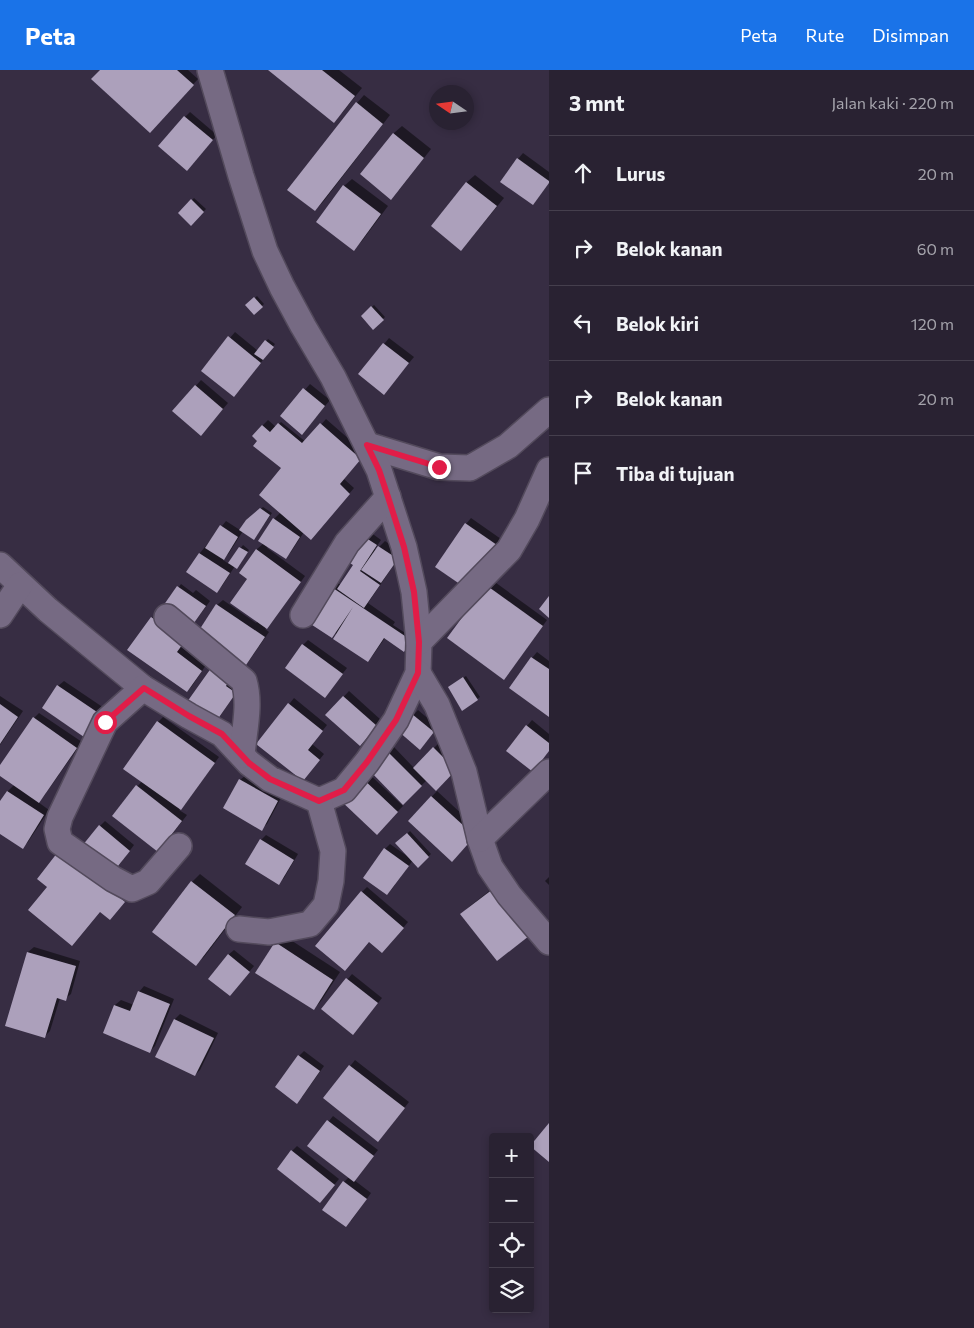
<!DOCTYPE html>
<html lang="id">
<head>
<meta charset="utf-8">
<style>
	body { margin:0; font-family:Commissioner,sans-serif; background:#312a3a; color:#f1f3f6 }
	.controls { position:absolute; right:15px; bottom:15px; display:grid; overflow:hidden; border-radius:5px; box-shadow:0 2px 8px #0003 }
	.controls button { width:45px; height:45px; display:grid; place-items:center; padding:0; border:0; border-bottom:1px solid #453f4d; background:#292232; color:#f1f3f6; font:25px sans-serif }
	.compass { position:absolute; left:429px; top:15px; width:45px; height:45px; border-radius:50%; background:#292232; box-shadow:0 2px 8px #0003; rotate:283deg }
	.stop { position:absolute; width:15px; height:15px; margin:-11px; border:4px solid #e11d48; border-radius:50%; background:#fff }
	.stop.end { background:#e11d48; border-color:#fff; box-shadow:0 1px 5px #0008 }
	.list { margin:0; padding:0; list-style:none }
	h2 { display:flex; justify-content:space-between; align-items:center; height:65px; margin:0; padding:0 20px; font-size:21px }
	h2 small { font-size:16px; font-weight:400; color:#a5a4ac }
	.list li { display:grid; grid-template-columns:32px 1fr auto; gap:15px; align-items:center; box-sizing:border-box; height:75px; padding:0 20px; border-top:1px solid #453f4d }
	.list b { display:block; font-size:19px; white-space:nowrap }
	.list em { font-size:16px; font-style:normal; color:#a5a4ac }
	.icon { flex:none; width:28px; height:28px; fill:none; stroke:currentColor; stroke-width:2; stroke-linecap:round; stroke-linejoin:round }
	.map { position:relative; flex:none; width:549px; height:1258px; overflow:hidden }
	header { display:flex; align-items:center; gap:30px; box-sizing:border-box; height:70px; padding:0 25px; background:#1a73e8; color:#fff }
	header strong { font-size:24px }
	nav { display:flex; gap:28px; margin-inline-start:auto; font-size:18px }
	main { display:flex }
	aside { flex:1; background:#292232 }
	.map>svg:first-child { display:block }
	.shadow { fill:#0007 }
	.building { fill:#aca0bb }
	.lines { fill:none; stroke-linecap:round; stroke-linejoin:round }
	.minor-casing { stroke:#534a5c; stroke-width:28 }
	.minor { stroke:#766a83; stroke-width:25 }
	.route { stroke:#e11d48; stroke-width:6 }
</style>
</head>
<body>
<header>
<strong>Peta</strong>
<nav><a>Peta</a><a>Rute</a><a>Disimpan</a></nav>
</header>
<main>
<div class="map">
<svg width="549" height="1258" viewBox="0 0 549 1258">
	<rect width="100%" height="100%" fill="#372d43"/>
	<g class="shadow">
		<path d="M101,0H188L198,9L155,56Z"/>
		<path d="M270,0H339L362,18L342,43Z"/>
		<path d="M364,25L390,45L323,132L315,140L357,33Z"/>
		<path d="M190,42L217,65L192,94L185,47Z"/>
		<path d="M402,56L431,79L399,120L361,104L394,63Z"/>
		<path d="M523,83L549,102V113L533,134L502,112L518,89Z"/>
		<path d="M475,105L504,128L469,171L432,156L467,112Z"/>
		<path d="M352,109L388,136L362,171L354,179L344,116Z"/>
		<path d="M194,128L206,139L191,154L180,143Z"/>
		<path d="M257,226L264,234L254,243L247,235Z"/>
		<path d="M374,235L385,247L373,258L362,246Z"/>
		<path d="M235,262L258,281L268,269L275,274L239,321L202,301Z"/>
		<path d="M389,268L414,287L384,323L360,304Z"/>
		<path d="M201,310L228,333L206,359L174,341Z"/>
		<path d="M310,314L330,330L307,358L282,346Z"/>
		<path d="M326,349L365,383L344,409L354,418L316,463L304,462L291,482L285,488L268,476L267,478L305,506L272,552L265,559L269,562L249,591L244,596L217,535L223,530L256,553L258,551L249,509L240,502L257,479L264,473L274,449L281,442L283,398L259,370L262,356L268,350L276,357L281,352L306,372Z"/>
		<path d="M263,437L272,443L256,466L243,461L229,483L223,490L229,494L243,475L249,480L239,495L235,496L222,516L217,521L188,502L200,483L226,451L240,460L250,448Z"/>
		<path d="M471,448L501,469L472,512L437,497L466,454Z"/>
		<path d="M366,459L381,470L375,479L376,480L385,471L402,483L368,533L395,552L393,555L413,568H385L373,585L368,591L335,563L308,551L336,512L341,515L355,495Z"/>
		<path d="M492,510L547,550L509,603L449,568Z"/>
		<path d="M181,514L193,523L196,520L210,531L194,553L189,558L163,539Z"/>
		<path d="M157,542L181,577L206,595L192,616L187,621L129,579L152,548Z"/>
		<path d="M308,570L347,598L325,626L303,575Z"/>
		<path d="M537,582L549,591V645L511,618L532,588Z"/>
		<path d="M466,606L480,627L477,629L452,615Z"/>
		<path d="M230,609L240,617L220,646L188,632Z"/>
		<path d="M64,611L104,638L89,660L58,616Z"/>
		<path d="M349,621L381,650L365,669L327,645Z"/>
		<path d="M0,626L23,641L0,675Z"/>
		<path d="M294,628L327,655L312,674L324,684L308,704L258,674Z"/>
		<path d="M418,640L438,657L425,673L399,661Z"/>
		<path d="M39,643L82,672L44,726L38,732L49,740L28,772L22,777L0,763V734L8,721L15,714L0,704V698L34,648Z"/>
		<path d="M163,647L219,687L186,733L179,740L187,745L163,776L113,746L142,711L158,652Z"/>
		<path d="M532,650L549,664V680L538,695L527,656Z"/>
		<path d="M439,673L461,694L427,710L403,733L370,699L393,676L414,698Z"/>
		<path d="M367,702L403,736L377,763L341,729Z"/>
		<path d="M246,705L282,726L267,754L261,759L240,710Z"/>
		<path d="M437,721L479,760L409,751Z"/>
		<path d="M105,751L134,775L119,795L100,756Z"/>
		<path d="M410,761L431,784L418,796L413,790L392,819L387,824L385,779L390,774L407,786L397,773Z"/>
		<path d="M266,765L298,784L284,808L279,813L261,770Z"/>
		<path d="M200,804L242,837L204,887L196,894L154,862L192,812Z"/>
		<path d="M549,807V815L545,811Z"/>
		<path d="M501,812L536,857L462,844L470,836Z"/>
		<path d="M367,817L408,852L388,876L362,822Z"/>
		<path d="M283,865L340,902L321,931L314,939L276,873Z"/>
		<path d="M34,877L80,891L71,924L65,929L60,928L50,961L44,967L6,955L28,882Z"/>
		<path d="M234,880L254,896L230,925L228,885Z"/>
		<path d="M352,904L382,928L358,958L323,939Z"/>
		<path d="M144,916L174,929L155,976L150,981L104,962L115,935L121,930L134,935L139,922Z"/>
		<path d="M180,944L218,963L200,1000L195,1005L157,986L175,949Z"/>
		<path d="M304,981L324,996L302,1027L299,986Z"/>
		<path d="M355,990L409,1032L383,1065L325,1028Z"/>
		<path d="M333,1046L378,1080L354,1110L371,1123L351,1151L344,1112L349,1107L309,1076Z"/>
		<path d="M297,1076L339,1109L325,1126L292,1081Z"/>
	</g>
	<g class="building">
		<path d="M100,0H177L194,15L150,63L91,9Z"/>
		<path d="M268,0H322L355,26L334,53Z"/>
		<path d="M356,32L383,54L315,141L287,120Z"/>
		<path d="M184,46L213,70L187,101L158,76Z"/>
		<path d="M393,63L424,88L391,130L360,104Z"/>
		<path d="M517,88L549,111V113L533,135L500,112Z"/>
		<path d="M466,112L497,136L461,181L431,156Z"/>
		<path d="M343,115L381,144L354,181L316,152Z"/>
		<path d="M191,129L204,142L191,156L178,143Z"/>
		<path d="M254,227L263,237L254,245L245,235Z"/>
		<path d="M371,236L384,250L373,260L361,246Z"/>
		<path d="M228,266L261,293L234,327L201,301Z"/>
		<path d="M265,270L274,277L263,290L254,284Z"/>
		<path d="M383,273L409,293L384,325L358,304Z"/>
		<path d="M195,315L223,339L201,366L172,341Z"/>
		<path d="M303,318L325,336L302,365L280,346Z"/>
		<path d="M278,353L302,373L320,353L361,389L340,414L350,424L311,470L259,425L281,398L253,376L257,371L252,366L262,355L270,362Z"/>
		<path d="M260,438L270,445L254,470L239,460L246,450Z"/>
		<path d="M273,448L300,467L286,489L258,471Z"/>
		<path d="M465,453L497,475L467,519L435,497Z"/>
		<path d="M220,455L238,467L224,490L205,478Z"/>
		<path d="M360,464L377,475L360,501L380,515L364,538L337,519L353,495L343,489Z"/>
		<path d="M378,476L398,489L381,513L361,500Z"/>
		<path d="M239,477L248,482L237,499L228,493Z"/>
		<path d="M256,479L301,512L267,559L230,533L247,509L239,503Z"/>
		<path d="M199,483L230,503L217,523L186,502Z"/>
		<path d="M486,515L543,556L504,610L447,568Z"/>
		<path d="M177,516L206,536L189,560L161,539Z"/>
		<path d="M330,516L411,570L404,582L384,568L368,592L333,569L353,537L332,568L306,551Z"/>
		<path d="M549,526V548L539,539Z"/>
		<path d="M216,534L265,567L244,598L196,565Z"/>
		<path d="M151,547L185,571L177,582L202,601L187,622L127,580Z"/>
		<path d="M302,574L343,604L325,628L285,598Z"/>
		<path d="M531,587L549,599V647L509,618Z"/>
		<path d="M214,594L232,606L226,616L236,623L215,653L187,632Z"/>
		<path d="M463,607L478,630L462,641L448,617Z"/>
		<path d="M57,615L100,644L84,667L42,638Z"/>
		<path d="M343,626L377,656L360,676L325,645Z"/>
		<path d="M288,633L323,661L308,680L320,690L303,711L256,674Z"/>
		<path d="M0,634L18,647L0,674Z"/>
		<path d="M412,644L434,662L420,680L398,661Z"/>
		<path d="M33,647L77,678L39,733L0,706V695Z"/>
		<path d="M157,651L215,693L181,740L123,699Z"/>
		<path d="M526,655L549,673V681L533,702L506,681Z"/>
		<path d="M433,677L456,700L436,721L413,698Z"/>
		<path d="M387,681L422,716L403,735L368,699Z"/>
		<path d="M360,706L398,742L377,765L339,729Z"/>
		<path d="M239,709L278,731L262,761L223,738Z"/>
		<path d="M136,715L182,751L158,782L112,746Z"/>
		<path d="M7,721L44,745L23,779L0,764V731Z"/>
		<path d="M431,726L475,766L452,792L408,751Z"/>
		<path d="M99,755L130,781L114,801L82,776Z"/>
		<path d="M407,763L429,787L418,798L395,773Z"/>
		<path d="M260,769L294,790L279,815L245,794Z"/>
		<path d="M61,778L125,832L110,850L100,842L72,876L28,840L47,817L37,809Z"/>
		<path d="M384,778L409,796L387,825L363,808Z"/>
		<path d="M191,811L235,845L196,896L152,862Z"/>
		<path d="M493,819L529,866L497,891L460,844Z"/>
		<path d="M361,821L404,858L382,883L369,872L345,901L315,876Z"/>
		<path d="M275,872L333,910L314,940L255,903Z"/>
		<path d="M27,882L76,896L66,931L57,928L45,968L5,956Z"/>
		<path d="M228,884L250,902L230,926L208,909Z"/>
		<path d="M346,908L378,933L353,965L321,939Z"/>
		<path d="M138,921L170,934L150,983L103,963L114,935L130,941Z"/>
		<path d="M174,949L214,968L195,1006L155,987Z"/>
		<path d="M298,985L320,1001L297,1034L275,1017Z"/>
		<path d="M349,995L405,1038L378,1072L323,1028Z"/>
		<path d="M327,1050L374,1086L354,1112L307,1076Z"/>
		<path d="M549,1053V1092L530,1076Z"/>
		<path d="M291,1080L335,1115L320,1133L277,1099Z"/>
		<path d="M343,1111L367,1129L346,1157L322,1140Z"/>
	</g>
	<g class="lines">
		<defs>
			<g id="minor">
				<path d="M367,375L439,397L470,398L508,376L549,340"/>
				<path d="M0,495L48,540L143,618L189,646L222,664L249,693L270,709L319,731L344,720L367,692L396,650L418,603L419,572L414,522L404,477L379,400L333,307L303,256L282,217L265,181L241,106L210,0"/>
				<path d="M0,545L20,515"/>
				<path d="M303,545L347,473L388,427"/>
				<path d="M167,547L244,611C251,634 244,661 242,685"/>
				<path d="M419,572L509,480L527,449L549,400"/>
				<path d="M418,603L437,635L464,702L480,769L490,797L509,825L549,872"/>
				<path d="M143,618L105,652L60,747L57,759L60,772L113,809L132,819L148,812L179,776"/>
				<path d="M480,769L549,702"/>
				<path d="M239,859L269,862L310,854L326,835L331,811L333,781L319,731"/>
			</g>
		</defs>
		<use href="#minor" class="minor-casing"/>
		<use href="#minor" class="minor"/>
	</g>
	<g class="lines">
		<path class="route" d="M105,652L144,618L189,646L222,664L249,693L270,709L319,731L344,720L367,692L396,650L418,603L419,572L414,522L404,477L388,427L379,400L367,375L439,397"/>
	</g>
</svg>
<div class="controls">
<button>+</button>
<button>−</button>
<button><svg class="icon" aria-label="locate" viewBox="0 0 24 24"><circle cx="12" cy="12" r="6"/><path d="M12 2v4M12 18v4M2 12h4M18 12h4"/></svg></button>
<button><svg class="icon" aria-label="layers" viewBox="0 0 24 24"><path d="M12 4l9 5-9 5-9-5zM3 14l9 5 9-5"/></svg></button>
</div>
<svg class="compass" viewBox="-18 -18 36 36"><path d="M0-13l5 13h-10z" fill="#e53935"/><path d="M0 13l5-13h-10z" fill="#a5a4ac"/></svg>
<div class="stop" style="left:105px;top:652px"></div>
<div class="stop end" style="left:439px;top:397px"></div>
</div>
<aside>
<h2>3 mnt<small>Jalan kaki · 220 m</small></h2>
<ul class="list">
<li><svg class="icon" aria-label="ahead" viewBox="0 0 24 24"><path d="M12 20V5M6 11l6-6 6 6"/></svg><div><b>Lurus</b></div><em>20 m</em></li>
<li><svg class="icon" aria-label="right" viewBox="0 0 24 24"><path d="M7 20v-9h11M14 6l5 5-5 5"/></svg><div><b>Belok kanan</b></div><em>60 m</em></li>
<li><svg class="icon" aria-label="left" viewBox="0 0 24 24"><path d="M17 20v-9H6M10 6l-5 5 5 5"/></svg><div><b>Belok kiri</b></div><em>120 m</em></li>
<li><svg class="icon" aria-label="right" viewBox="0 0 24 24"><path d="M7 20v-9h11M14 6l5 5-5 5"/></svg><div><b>Belok kanan</b></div><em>20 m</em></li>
<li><svg class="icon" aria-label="arrive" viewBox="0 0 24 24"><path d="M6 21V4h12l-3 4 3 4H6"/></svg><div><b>Tiba di tujuan</b></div></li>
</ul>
</aside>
</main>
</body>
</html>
